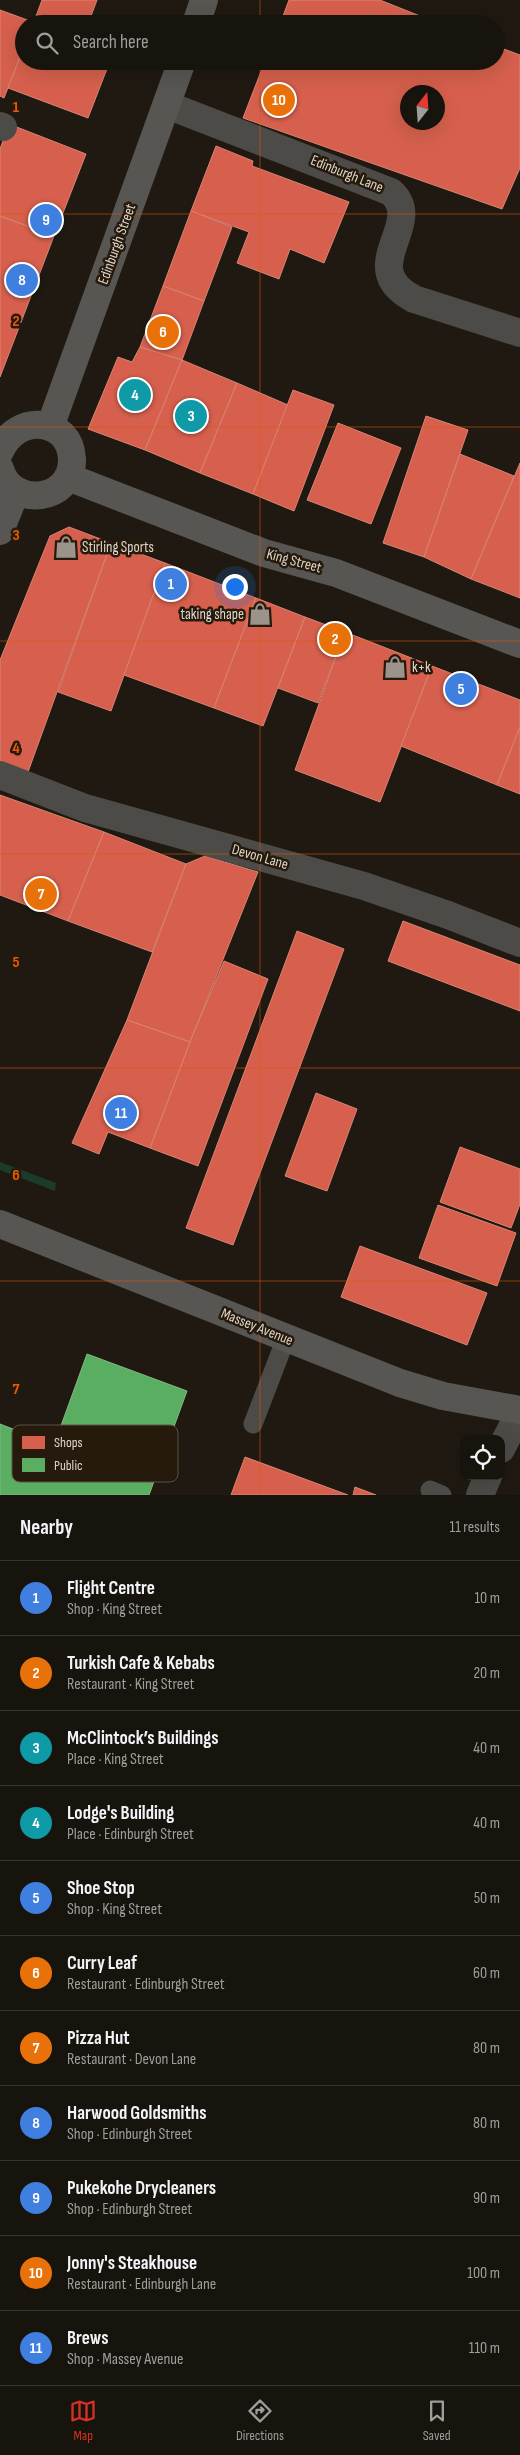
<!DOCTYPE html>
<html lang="en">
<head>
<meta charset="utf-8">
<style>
	body { margin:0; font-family:"Sofia Sans Condensed",sans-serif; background:#24201b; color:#f1f3f6 }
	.controls { position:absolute; right:15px; bottom:15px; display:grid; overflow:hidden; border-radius:10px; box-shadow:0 5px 20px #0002 }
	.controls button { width:45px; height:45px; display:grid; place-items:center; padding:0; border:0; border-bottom:1px solid #36322e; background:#17130d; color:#f1f3f6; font:25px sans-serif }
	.compass { position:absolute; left:400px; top:85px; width:45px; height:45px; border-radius:50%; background:#17130d; box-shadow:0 5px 20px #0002; rotate:17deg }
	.you { position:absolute; left:234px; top:586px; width:18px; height:18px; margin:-12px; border:4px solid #fff; border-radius:50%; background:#1a73e8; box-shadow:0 0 0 8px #1a73e833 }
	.badge { display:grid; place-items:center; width:32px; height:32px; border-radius:50%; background:#d93025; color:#fff; font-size:16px; font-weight:700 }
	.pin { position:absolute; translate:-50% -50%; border:2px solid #fff; box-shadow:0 1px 5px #0006 }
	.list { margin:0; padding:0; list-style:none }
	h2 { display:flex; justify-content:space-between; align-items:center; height:65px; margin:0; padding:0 20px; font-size:21px }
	h2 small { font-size:16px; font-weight:400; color:#9e9e9d }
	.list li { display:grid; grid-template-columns:32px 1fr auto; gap:15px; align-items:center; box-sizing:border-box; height:75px; padding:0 20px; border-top:1px solid #36322e }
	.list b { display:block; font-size:19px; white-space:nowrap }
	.list p { margin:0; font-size:16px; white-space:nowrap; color:#9e9e9d }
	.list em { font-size:16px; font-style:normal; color:#9e9e9d }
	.icon { flex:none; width:28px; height:28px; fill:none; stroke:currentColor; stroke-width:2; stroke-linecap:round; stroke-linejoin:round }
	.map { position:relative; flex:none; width:520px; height:1495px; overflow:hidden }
	.search { position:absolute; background:#17130d; box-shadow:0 5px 20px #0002; left:15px; right:15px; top:15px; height:55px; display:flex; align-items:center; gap:12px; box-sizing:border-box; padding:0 18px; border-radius:28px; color:#9e9e9d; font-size:19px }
	.sheet { height:890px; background:#17130d }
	nav { display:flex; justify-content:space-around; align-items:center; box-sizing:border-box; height:70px; border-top:1px solid #36322e; background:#17130d; font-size:14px; color:#9e9e9d }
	nav a { display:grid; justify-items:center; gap:2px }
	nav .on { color:#d93025 }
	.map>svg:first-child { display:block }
	.green { fill:#1c3c2a }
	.shops { fill:#d6604d; stroke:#d98473; fill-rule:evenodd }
	.public { fill:#5aae61; stroke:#82ba81 }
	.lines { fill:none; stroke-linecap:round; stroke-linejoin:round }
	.lane { stroke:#4d4b47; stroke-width:19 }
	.street { stroke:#4d4b47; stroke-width:28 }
	.secondary { stroke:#585652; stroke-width:28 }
	.grid { fill:none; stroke:#e8590c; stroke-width:1; stroke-opacity:0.55 }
	.labels { text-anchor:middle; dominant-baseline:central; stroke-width:5; stroke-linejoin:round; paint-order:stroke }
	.street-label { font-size:15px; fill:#dfd7cd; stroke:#251a0b }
	.poi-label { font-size:15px; fill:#dfd7cd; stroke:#251a0b; text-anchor:start }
	.key { fill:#251a0b; stroke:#5d5345; stroke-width:1 }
	.key-label { font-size:14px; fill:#dfd7cd }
	.grid-label { font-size:16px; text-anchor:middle; font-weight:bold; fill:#e8590c; stroke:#251a0b; stroke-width:5; stroke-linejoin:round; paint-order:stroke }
</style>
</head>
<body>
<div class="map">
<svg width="520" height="1495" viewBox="0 0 520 1495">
	<rect width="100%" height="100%" fill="#1f1911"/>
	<path class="green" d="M0,1162L56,1183L55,1191L0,1170Z"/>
	<g class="shops">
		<path d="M42,0H97L88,24H48L35,19Z"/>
		<path d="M289,0H380L440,24H280Z"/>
		<path d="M0,10L33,22L24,24V47L4,98L0,96Z"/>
		<path d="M496,46L520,55V168L502,209L243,118L265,61H496ZM408,92H438V122H408Z"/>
		<path d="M24,47V61H110L88,118L8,88Z"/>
		<path d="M9,124L86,154L54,236L0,216V149Z"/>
		<path d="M216,146L253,161L252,166L349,202L324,263L290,249L279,279L237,263L249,232L191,211Z"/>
		<path d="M191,211L232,227L204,301L163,286Z"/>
		<path d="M0,216L54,236L0,377Z"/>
		<path d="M163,286L204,301L182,360L140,347Z"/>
		<path d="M140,347L182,360L145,450L88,429L118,357L132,362Z"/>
		<path d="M182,360L237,383L200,473L145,450Z"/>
		<path d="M237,383L288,405L253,494L200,473Z"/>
		<path d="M293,390L334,405L294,511L253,494Z"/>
		<path d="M426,416L468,430L424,557L383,543Z"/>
		<path d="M338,423L401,448L371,524L307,500Z"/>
		<path d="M460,454L514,476L471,579L424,557Z"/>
		<path d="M520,463V598L471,579Z"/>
		<path d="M69,527L111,543L28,772L0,761V660L50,536Z"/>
		<path d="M111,543L165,563L111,711L58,692Z"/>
		<path d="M165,563L256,598L214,708L124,675Z"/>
		<path d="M256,598L305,617L263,726L214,708Z"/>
		<path d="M305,617L345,632L318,703L278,688Z"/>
		<path d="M345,632L432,666L380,802L295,770Z"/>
		<path d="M432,666L520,700V727L497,785L401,746Z"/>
		<path d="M520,727V794L497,785Z"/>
		<path d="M0,795L104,832L68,921L0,895Z"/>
		<path d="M104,832L186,864L152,952L68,921Z"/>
		<path d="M205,856L258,872L190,1042L127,1020L186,864Z"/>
		<path d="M403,921L520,965V1011L388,961Z"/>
		<path d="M297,931L344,949L233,1245L186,1228Z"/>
		<path d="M224,961L268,979L198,1166L150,1148L190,1042Z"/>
		<path d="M127,1020L190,1042L150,1148L108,1132L99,1154L72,1143Z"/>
		<path d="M316,1093L357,1109L327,1191L285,1176Z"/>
		<path d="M460,1147L520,1169V1204L511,1228L440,1202Z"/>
		<path d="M438,1205L516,1233L497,1286L419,1258Z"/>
		<path d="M360,1246L487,1293L467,1345L341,1297Z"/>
		<path d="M245,1457L348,1495H231Z"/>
		<path d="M355,1487L376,1495H353Z"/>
	</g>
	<path class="public" d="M87,1354L187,1391L149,1495H0V1424L54,1445Z"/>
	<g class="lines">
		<g class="lane">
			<path d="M253,1424L286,1338"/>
			<path d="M430,1490L442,1495"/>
		</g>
		<g class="street">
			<path d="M167,105L391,192C427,224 353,267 414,299L520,333"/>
			<path d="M0,126L3,127"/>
			<path d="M0,775L85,808L364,886L448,915L520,943"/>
			<path d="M501,1449L520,1412"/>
			<path d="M480,1495L488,1476"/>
		</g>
		<g class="secondary">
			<path d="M196,24L204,0"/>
			<path d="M50,427L182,61"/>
			<path d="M0,451C16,413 70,417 72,459C73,502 11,509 0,469"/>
			<path d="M68,477L264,553L336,573L520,644"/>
			<path d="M0,531L16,491"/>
			<path d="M0,1224L400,1383L443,1396L520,1410"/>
		</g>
	</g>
	<path class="grid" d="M260,0V24M260,61V1495M0,214H520M0,427H520M0,641H520M0,854H520M0,1068H520M0,1281H520"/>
	<defs>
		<symbol id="shop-bare" viewBox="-9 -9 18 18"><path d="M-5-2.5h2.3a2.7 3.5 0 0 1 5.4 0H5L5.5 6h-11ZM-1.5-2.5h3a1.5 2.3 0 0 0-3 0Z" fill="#9c948b" stroke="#251a0b" stroke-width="2.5" paint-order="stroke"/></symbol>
	</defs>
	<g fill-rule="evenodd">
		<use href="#shop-bare" x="50" y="531" width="32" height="32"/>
		<use href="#shop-bare" x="244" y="598" width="32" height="32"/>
		<use href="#shop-bare" x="379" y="651" width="32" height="32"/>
	</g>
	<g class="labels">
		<g class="street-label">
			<text transform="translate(347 174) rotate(22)">Edinburgh Lane</text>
			<text transform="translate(117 244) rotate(-70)">Edinburgh Street</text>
			<text transform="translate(294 561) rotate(15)">King Street</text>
			<text transform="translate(260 857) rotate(16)">Devon Lane</text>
			<text transform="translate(257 1327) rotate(22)">Massey Avenue</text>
		</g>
		<g class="poi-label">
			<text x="82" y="547">Stirling Sports</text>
			<text x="244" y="614" text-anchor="end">taking shape</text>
			<text x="412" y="667">k+k</text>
		</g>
	</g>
	<rect x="12" y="1425" width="166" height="57" rx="8" class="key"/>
	<rect x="22" y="1436" width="23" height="13" fill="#d6604d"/>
	<rect x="22" y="1458" width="23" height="14" fill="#5aae61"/>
	<g class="key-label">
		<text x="54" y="1447">Shops</text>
		<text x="54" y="1470">Public</text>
	</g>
	<g class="grid-label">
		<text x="16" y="112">1</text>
		<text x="16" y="326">2</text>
		<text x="16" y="540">3</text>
		<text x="16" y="753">4</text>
		<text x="16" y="967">5</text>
		<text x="16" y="1180">6</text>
		<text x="16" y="1394">7</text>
	</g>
</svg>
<div class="controls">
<button><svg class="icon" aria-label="locate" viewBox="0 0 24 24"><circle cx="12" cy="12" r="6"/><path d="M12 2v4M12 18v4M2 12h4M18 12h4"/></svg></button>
</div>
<svg class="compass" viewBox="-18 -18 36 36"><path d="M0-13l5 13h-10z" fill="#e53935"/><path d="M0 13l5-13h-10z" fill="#9e9e9d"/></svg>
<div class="you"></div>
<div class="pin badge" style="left:171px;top:584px;background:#3f7fe0">1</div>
<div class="pin badge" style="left:335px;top:639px;background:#e8710a">2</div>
<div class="pin badge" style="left:191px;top:416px;background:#0f9aa8">3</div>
<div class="pin badge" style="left:135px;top:395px;background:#0f9aa8">4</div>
<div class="pin badge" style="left:461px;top:689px;background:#3f7fe0">5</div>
<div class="pin badge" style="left:163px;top:332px;background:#e8710a">6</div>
<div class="pin badge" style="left:41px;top:894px;background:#e8710a">7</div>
<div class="pin badge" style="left:22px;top:280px;background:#3f7fe0">8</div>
<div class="pin badge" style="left:46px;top:220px;background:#3f7fe0">9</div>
<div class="pin badge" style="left:279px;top:100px;background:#e8710a">10</div>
<div class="pin badge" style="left:121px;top:1113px;background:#3f7fe0">11</div>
<div class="search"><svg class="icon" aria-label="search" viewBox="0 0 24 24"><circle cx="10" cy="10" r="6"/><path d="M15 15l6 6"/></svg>Search here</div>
</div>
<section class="sheet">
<h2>Nearby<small>11 results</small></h2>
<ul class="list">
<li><span class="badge" style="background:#3f7fe0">1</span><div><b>Flight Centre</b><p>Shop · King Street</p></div><em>10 m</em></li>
<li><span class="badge" style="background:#e8710a">2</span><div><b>Turkish Cafe &amp; Kebabs</b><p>Restaurant · King Street</p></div><em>20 m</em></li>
<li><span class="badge" style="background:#0f9aa8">3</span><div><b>McClintock’s Buildings</b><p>Place · King Street</p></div><em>40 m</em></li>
<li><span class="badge" style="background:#0f9aa8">4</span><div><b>Lodge's Building</b><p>Place · Edinburgh Street</p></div><em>40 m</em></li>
<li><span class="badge" style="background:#3f7fe0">5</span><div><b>Shoe Stop</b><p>Shop · King Street</p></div><em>50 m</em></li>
<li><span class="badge" style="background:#e8710a">6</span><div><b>Curry Leaf</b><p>Restaurant · Edinburgh Street</p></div><em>60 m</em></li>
<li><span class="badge" style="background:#e8710a">7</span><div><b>Pizza Hut</b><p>Restaurant · Devon Lane</p></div><em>80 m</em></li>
<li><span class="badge" style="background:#3f7fe0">8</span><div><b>Harwood Goldsmiths</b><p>Shop · Edinburgh Street</p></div><em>80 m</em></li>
<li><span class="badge" style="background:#3f7fe0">9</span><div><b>Pukekohe Drycleaners</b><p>Shop · Edinburgh Street</p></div><em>90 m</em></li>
<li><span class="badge" style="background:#e8710a">10</span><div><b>Jonny's Steakhouse</b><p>Restaurant · Edinburgh Lane</p></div><em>100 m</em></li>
<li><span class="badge" style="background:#3f7fe0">11</span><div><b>Brews</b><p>Shop · Massey Avenue</p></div><em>110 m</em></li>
</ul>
</section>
<nav>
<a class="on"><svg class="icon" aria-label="map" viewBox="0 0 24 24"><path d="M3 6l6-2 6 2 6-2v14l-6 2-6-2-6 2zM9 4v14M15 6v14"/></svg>Map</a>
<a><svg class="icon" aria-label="directions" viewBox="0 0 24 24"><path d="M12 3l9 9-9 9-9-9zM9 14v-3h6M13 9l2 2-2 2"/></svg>Directions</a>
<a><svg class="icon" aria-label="saved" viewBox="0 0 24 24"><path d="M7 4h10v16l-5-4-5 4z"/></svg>Saved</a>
</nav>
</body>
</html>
